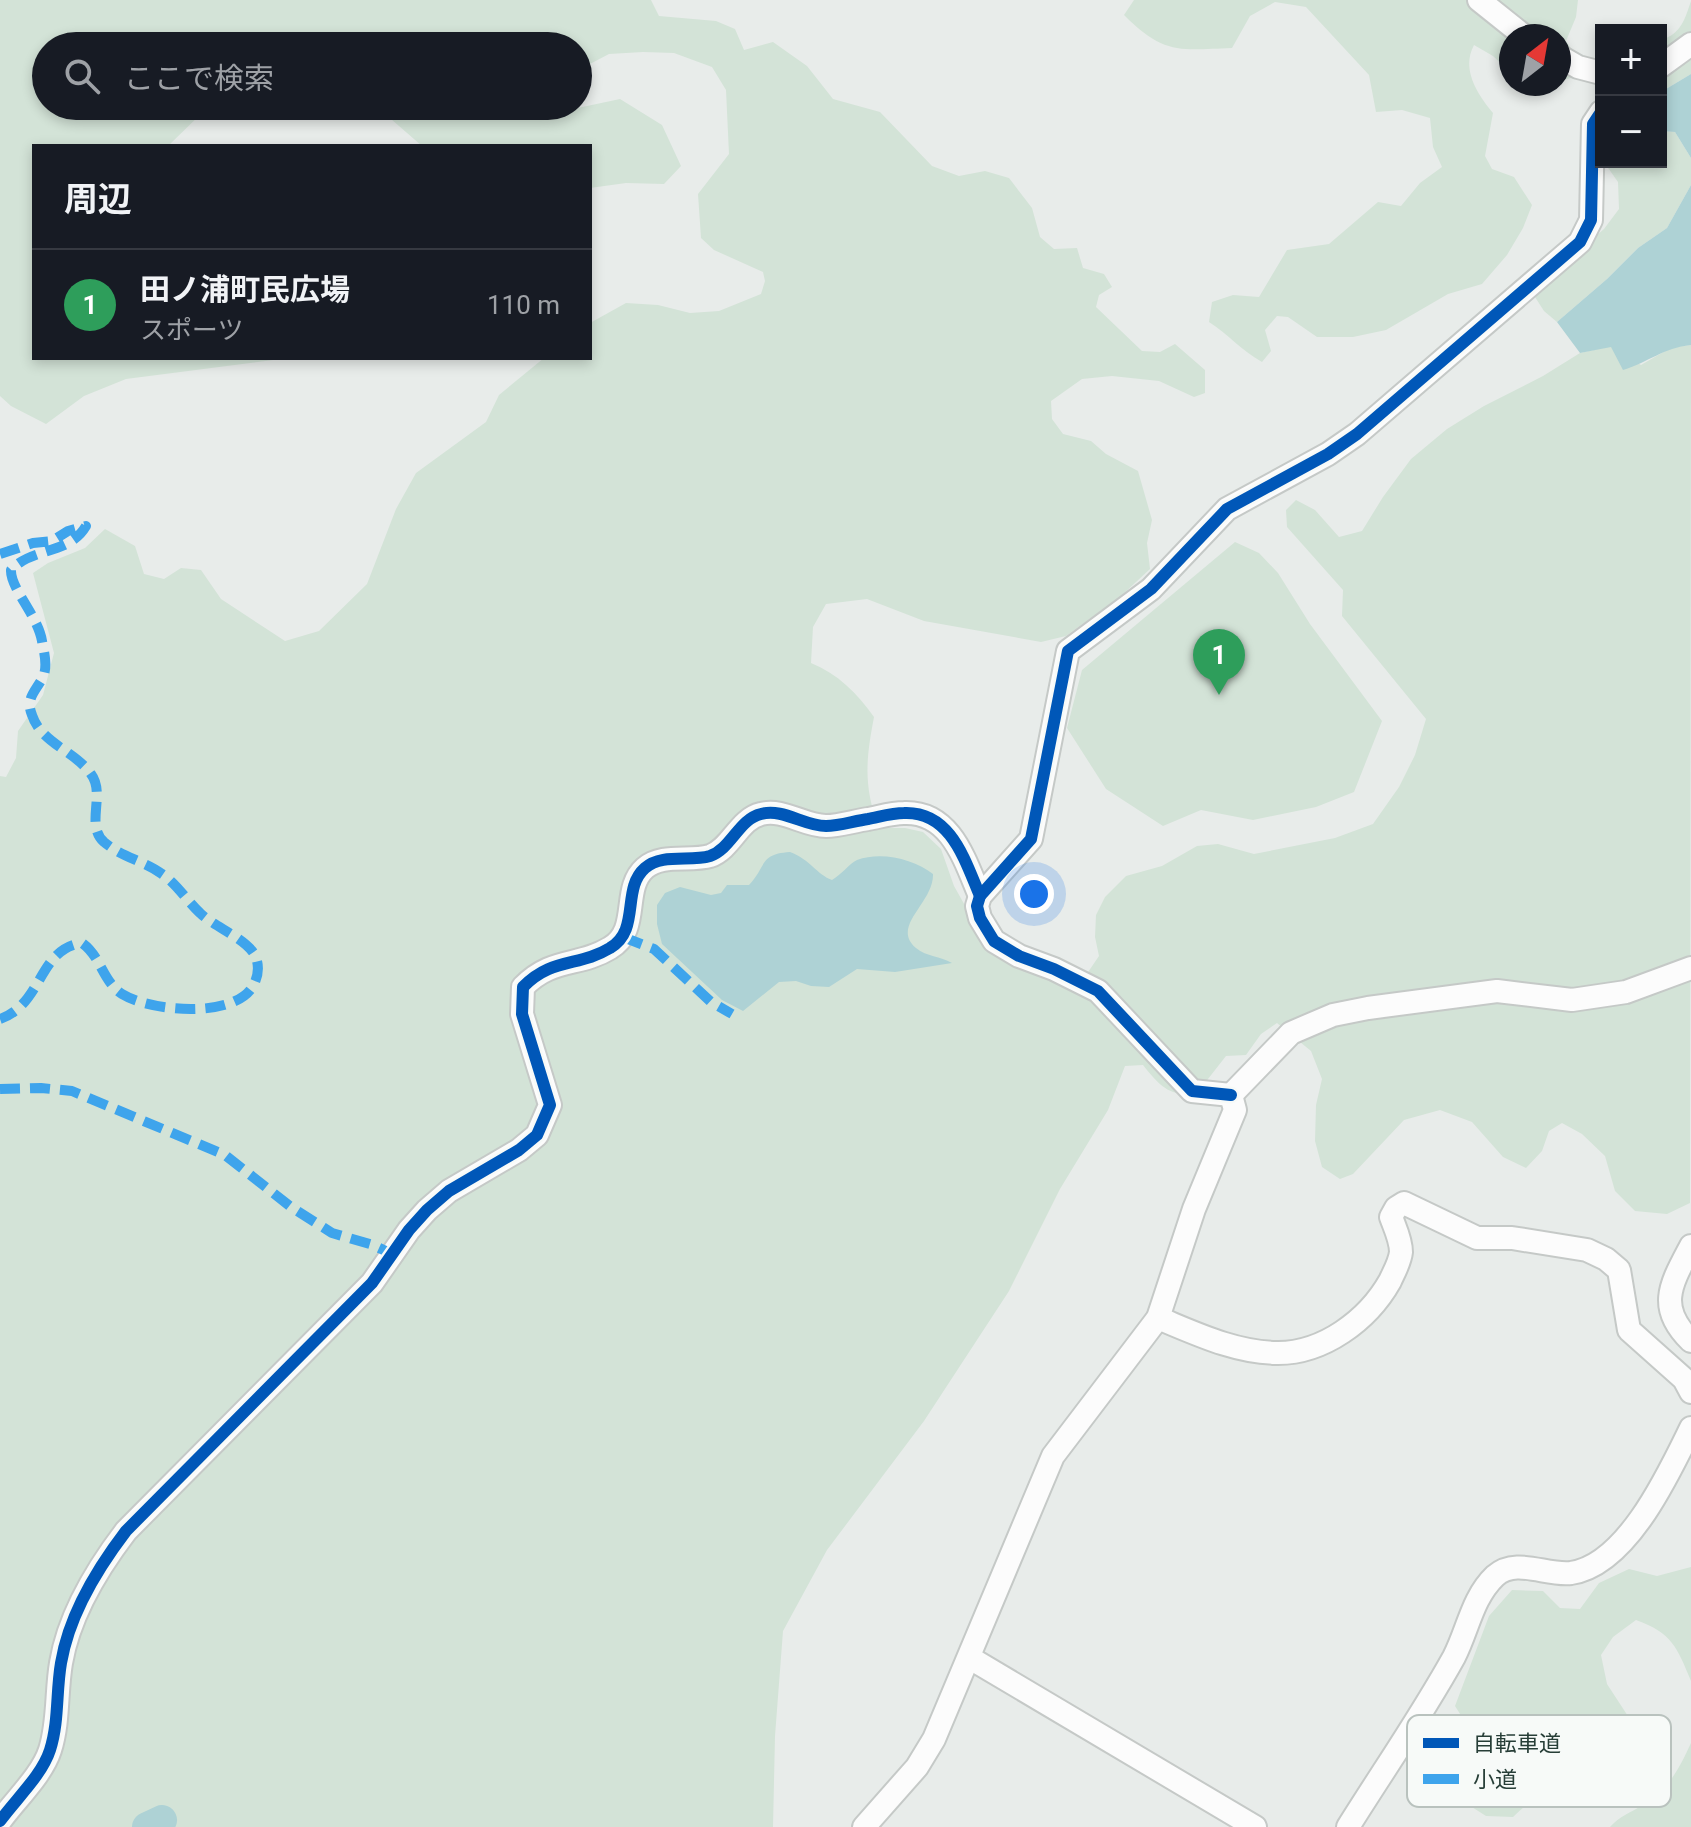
<!DOCTYPE html>
<html lang="ja">
<head>
<meta charset="utf-8">
<style>
	body { margin:0; font-family:Roboto,"Noto Sans JP",sans-serif; background:#242831; color:#f1f3f6 }
	.controls { position:absolute; right:24px; top:24px; display:grid; overflow:hidden; border-radius:0px; box-shadow:0 4px 12px #0003 }
	.controls button { width:72px; height:72px; display:grid; place-items:center; padding:0; border:0; border-bottom:2px solid #363941; background:#171b24; color:#f1f3f6; font:40px sans-serif }
	.compass { position:absolute; left:1499px; top:24px; width:72px; height:72px; border-radius:50%; background:#171b24; box-shadow:0 4px 12px #0003; rotate:31deg }
	.you { position:absolute; left:1034px; top:894px; width:28px; height:28px; margin:-20px; border:6px solid #fff; border-radius:50%; background:#1a73e8; box-shadow:0 0 0 12px #1a73e833 }
	.badge { display:grid; place-items:center; width:52px; height:52px; border-radius:50%; background:#6b7b76; color:#fff; font-size:26px; font-weight:700 }
	.pin { position:absolute; translate:-50% -66px; filter:drop-shadow(0 2px 4px #0008) }
	.pin::after { content:''; position:absolute; top:42px; width:28px; height:24px; background:inherit; clip-path:polygon(0 0,100% 0,50% 100%) }
	.list { margin:0; padding:0; list-style:none }
	h2 { display:flex; justify-content:space-between; align-items:center; height:104px; margin:0; padding:0 32px; font-size:34px }
	h2 small { font-size:26px; font-weight:400; color:#9ea1a6 }
	.list li { display:grid; grid-template-columns:52px 1fr auto; gap:24px; align-items:center; box-sizing:border-box; height:112px; padding:0 32px; border-top:2px solid #363941 }
	.list b { display:block; font-size:30px; white-space:nowrap }
	.list p { margin:0; font-size:26px; white-space:nowrap; color:#9ea1a6 }
	.list em { font-size:26px; font-style:normal; color:#9ea1a6 }
	.icon { flex:none; width:44px; height:44px; fill:none; stroke:currentColor; stroke-width:2; stroke-linecap:round; stroke-linejoin:round }
	.map { position:relative; flex:none; width:1691px; height:1827px; overflow:hidden }
	.search { position:absolute; background:#171b24; box-shadow:0 4px 12px #0003; left:32px; top:32px; width:560px; height:88px; display:flex; align-items:center; gap:20px; box-sizing:border-box; padding:0 28px; border-radius:44px; color:#9ea1a6; font-size:30px }
	.panel { position:absolute; background:#171b24; box-shadow:0 4px 12px #0003; left:32px; top:144px; width:560px; height:216px; border-radius:0px }
	.map>svg:first-child { display:block }
	.green { fill:#d3e3d7 }
	.water { fill:#aed2d5 }
	.lines { fill:none; stroke-linecap:round; stroke-linejoin:round }
	.river { stroke:#aed2d5; stroke-width:30 }
	.minor-casing { stroke:#c5c9c7; stroke-width:26 }
	.minor { stroke:#fcfcfc; stroke-width:22 }
	.quiet { stroke:#3ea4ec; stroke-width:10; stroke-dasharray:20 10; stroke-linecap:butt }
	.cycleway-casing { stroke:#f7faf8; stroke-width:17 }
	.cycleway { stroke:#0057b8; stroke-width:12 }
	.key { fill:#f7faf8; stroke:#b9c2be; stroke-width:2 }
	.key-label { font-size:22px; fill:#273e37 }
</style>
</head>
<body>
<div class="map">
<svg width="1691" height="1827" viewBox="0 0 1691 1827">
	<rect width="100%" height="100%" fill="#e8ecea"/>
	<g class="green">
		<path d="M0,0H651L659,16L716,21L735,29L744,50L773,42L807,66L833,99L880,112L932,166L959,176L985,171L1009,178L1032,208L1040,237L1054,249L1077,248L1083,268L1104,274L1112,287L1099,295L1096,307L1142,351L1160,352L1175,344L1205,370V393L1194,397L1159,381L1112,376L1082,379L1051,401L1052,419L1063,434L1091,441L1106,454L1138,471L1152,520L1147,543L1150,569L1121,596L1066,636L1041,642L924,621L867,599L826,604L813,627L811,663C838,674 857,693 874,717C866,759 863,786 879,828H905L923,832L941,849L954,886L985,941L1084,978L1099,956L1095,937L1096,915L1105,897L1126,876L1162,866L1197,846L1218,844L1254,854L1335,838L1373,824L1399,787L1415,755L1426,719L1342,616L1343,590L1287,527L1286,510L1296,500L1315,510L1339,537L1362,531L1383,497L1411,459L1447,429L1484,406L1543,376L1580,353L1611,346L1641,365L1672,347L1691,345L1690,1203L1667,1214L1635,1211L1615,1191L1605,1156L1582,1134L1562,1123L1549,1131L1542,1151L1526,1168L1503,1157L1472,1122L1440,1110L1404,1120L1353,1174L1340,1179L1322,1167L1315,1141L1316,1105L1322,1079L1311,1051L1277,1023L1261,1034L1246,1055L1226,1056L1197,1093C1170,1098 1159,1085 1143,1065L1125,1066L1108,1110L1060,1189L1009,1291L924,1421L827,1550L783,1631L775,1736L773,1827H0V776L6,777L16,758L18,731L43,695L54,653L33,573L48,563L85,548L105,529L135,546L144,574L164,579L181,568L201,570L221,599L285,641L319,631L367,584L396,509L416,473L486,422L499,395L544,358H590V323L626,303L658,305L690,313L719,311L761,294L765,281L763,272L714,250L701,238L698,194L729,154L726,90L712,67L674,53L643,52L609,54L588,65L578,63V46H46V106H229L206,109L168,146H34V358H288L126,379L84,396L46,424L11,406L0,396Z"/>
		<path d="M1134,0H1578L1576,17L1566,41L1577,57L1601,59V82L1571,78L1559,81V36H1511V73L1493,56L1474,45C1461,69 1477,94 1493,113L1485,156L1492,169L1514,177L1532,205L1523,228L1507,255L1482,284L1448,294L1386,330L1353,337H1317L1288,317L1277,316L1265,330L1271,351L1262,362C1242,351 1228,334 1209,322L1212,302L1233,295L1259,297L1287,250L1329,244L1378,202L1401,206L1420,183L1442,167L1433,147L1430,118L1402,110L1376,112L1369,75L1306,7L1275,2L1250,16L1232,48C1179,50 1164,55 1124,15Z"/>
		<path d="M1691,1V74L1661,92V40C1681,34 1685,19 1691,1Z"/>
		<path d="M620,99L662,125L681,166L664,184L626,183L590,188V146H422L376,106H563L573,109Z"/>
		<path d="M1661,131L1675,132L1691,158V185L1667,228L1638,248L1607,279L1557,322L1544,311L1535,297L1537,287L1604,229L1619,209L1618,182L1604,162H1661Z"/>
		<path d="M1235,542L1259,553L1278,573L1310,624L1382,721L1354,792L1316,807L1253,820L1201,810L1163,826L1106,789L1067,728L1082,670Z"/>
		<path d="M1691,1567V1681C1677,1647 1672,1633 1636,1620L1613,1637L1601,1655L1607,1684L1639,1733C1626,1751 1621,1748 1603,1757C1571,1772 1538,1793 1513,1817L1486,1816L1464,1802C1491,1755 1482,1749 1455,1706L1489,1616L1512,1590L1543,1591L1560,1608L1580,1609L1599,1583L1629,1569L1657,1576Z"/>
		<path d="M1691,1743V1827H1610C1620,1816 1630,1813 1641,1806C1669,1789 1678,1771 1691,1743Z"/>
	</g>
	<g class="water">
		<path d="M1691,74V158L1675,132L1661,131V92Z"/>
		<path d="M1691,185V345C1663,348 1649,362 1623,370L1611,347L1580,353L1557,322L1607,279L1638,248L1667,228Z"/>
		<path d="M790,852C811,860 816,874 832,880C841,875 849,864 857,860C881,851 914,859 933,874C934,903 890,926 916,948C927,957 940,956 952,963L895,972L857,969L829,987L811,986L796,981L779,982L743,1011L722,1000L662,944L657,924V905L665,893L680,887L711,895L721,893L727,885H749C767,866 759,854 790,852Z"/>
	</g>
	<g class="lines">
		<path class="river" d="M147,1827L162,1820"/>
		<defs>
			<g id="minor">
				<path d="M1479,0L1524,36"/>
				<path d="M1559,56L1578,67L1601,73"/>
				<path d="M1661,66L1691,44"/>
				<path d="M1231,1095L1192,1091L1098,991L1054,969L1019,956L994,941L980,918L977,906L980,896L1031,839L1068,651L1151,589L1227,509L1328,454L1357,434L1580,242L1591,220L1593,124L1601,112"/>
				<path d="M1231,1095L1291,1033L1333,1015L1368,1008L1497,991L1572,1000L1626,992L1691,968"/>
				<path d="M1691,1246C1671,1284 1656,1307 1691,1341"/>
				<path d="M1158,1318C1197,1334 1234,1352 1276,1353C1323,1354 1368,1320 1390,1281C1394,1272 1400,1262 1401,1252C1401,1240 1395,1228 1391,1217L1396,1208L1404,1203L1477,1238H1512L1587,1250L1606,1259L1619,1270L1629,1330L1684,1379L1691,1392"/>
				<path d="M970,1658L1255,1827"/>
				<path d="M0,1821C16,1799 42,1775 50,1750C59,1722 56,1692 61,1663C69,1615 97,1569 126,1531L372,1283L409,1230L427,1210L449,1191L519,1150L537,1135L550,1105L522,1014L523,987C552,957 579,967 610,948C641,930 621,889 645,868C662,853 690,862 710,856C731,849 739,819 761,814C783,808 804,826 826,826C839,826 854,821 868,819C879,817 892,813 904,813C951,811 965,861 980,896"/>
				<path d="M864,1827L917,1767L934,1739L1053,1456L1158,1318L1194,1209L1235,1110L1231,1095"/>
				<path d="M1348,1827C1383,1771 1422,1715 1454,1657C1468,1630 1472,1598 1495,1576C1516,1557 1546,1576 1571,1573C1627,1565 1669,1473 1691,1428"/>
			</g>
		</defs>
		<use href="#minor" class="minor-casing"/>
		<use href="#minor" class="minor"/>
		<g class="quiet">
			<path d="M0,554L33,543L52,541L68,531L86,526C69,555 32,547 11,570C10,588 38,616 42,641C44,652 48,666 43,677C36,691 25,698 32,715C41,743 75,751 91,774C106,794 85,825 104,842C123,858 145,861 162,874C177,884 187,901 200,913C214,927 250,940 256,958C259,965 258,975 255,982C240,1020 151,1012 122,994C102,981 101,956 82,943C38,949 43,1004 0,1019"/>
			<path d="M623,937L654,949L711,1002L732,1014"/>
			<path d="M0,1089L41,1088L72,1091L225,1155L291,1207L332,1233L373,1245L392,1254"/>
		</g>
		<defs>
			<g id="cycleway">
				<path d="M1231,1095L1192,1091L1098,991L1054,969L1019,956L994,941L980,918L977,906L980,896L1031,839L1068,651L1151,589L1227,509L1328,454L1357,434L1580,242L1591,220L1593,124L1601,112"/>
				<path d="M0,1821C16,1799 42,1775 50,1750C59,1722 56,1692 61,1663C69,1615 97,1569 126,1531L372,1283L409,1230L427,1210L449,1191L519,1150L537,1135L550,1105L522,1014L523,987C552,957 579,967 610,948C641,930 621,889 645,868C662,853 690,862 710,856C731,849 739,819 761,814C783,808 804,826 826,826C839,826 854,821 868,819C879,817 892,813 904,813C951,811 965,861 980,896"/>
			</g>
		</defs>
		<use href="#cycleway" class="cycleway-casing"/>
		<use href="#cycleway" class="cycleway"/>
	</g>
	<rect x="1407" y="1715" width="264" height="92" rx="12" class="key"/>
	<rect x="1423" y="1738" width="36" height="10" fill="#0057b8"/>
	<rect x="1423" y="1774" width="36" height="10" fill="#3ea4ec"/>
	<g class="key-label">
		<text x="1473" y="1751">自転車道</text>
		<text x="1473" y="1787">小道</text>
	</g>
</svg>
<div class="controls">
<button>+</button>
<button>−</button>
</div>
<svg class="compass" viewBox="-18 -18 36 36"><path d="M0-13l5 13h-10z" fill="#e53935"/><path d="M0 13l5-13h-10z" fill="#9ea1a6"/></svg>
<div class="you"></div>
<div class="pin badge" style="left:1219px;top:695px;background:#2e9e5b">1</div>
<div class="search"><svg class="icon" aria-label="search" viewBox="0 0 24 24"><circle cx="10" cy="10" r="6"/><path d="M15 15l6 6"/></svg>ここで検索</div>
<section class="panel">
<h2>周辺<small></small></h2>
<ul class="list">
<li><span class="badge" style="background:#2e9e5b">1</span><div><b>田ノ浦町民広場</b><p>スポーツ</p></div><em>110 m</em></li>
</ul>
</section>
</div>
</body>
</html>
